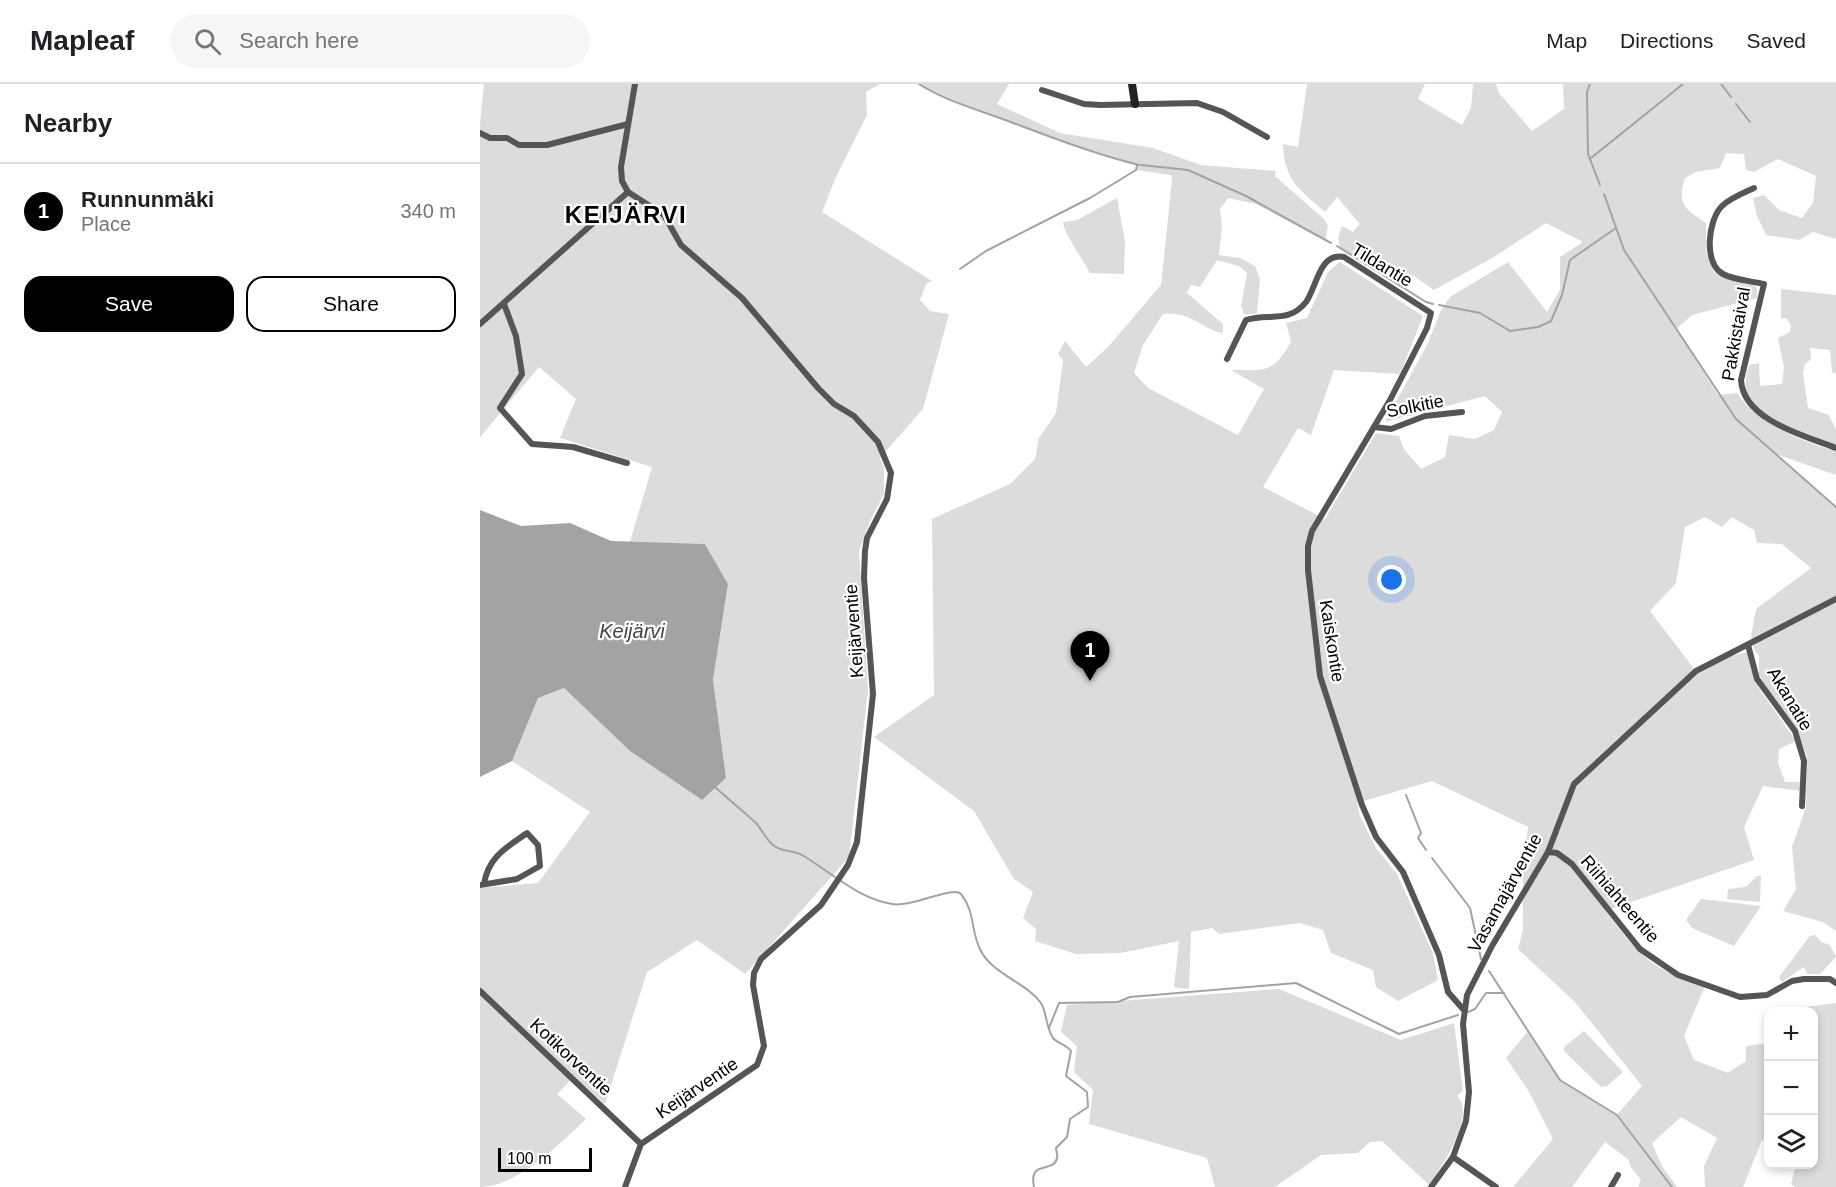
<!DOCTYPE html>
<html lang="en">
<head>
<meta charset="utf-8">
<style>
	body { margin:0; font-family:Arial,sans-serif; background:#f6f6f6; color:#202124 }
	.controls { position:absolute; right:18px; bottom:18px; display:grid; overflow:hidden; border-radius:12px; box-shadow:0 3px 9px #0003 }
	.controls button { width:54px; height:54px; display:grid; place-items:center; padding:0; border:0; border-bottom:2px solid #e0e0e0; background:#fff; color:#202124; font:30px sans-serif }
	.scale { position:absolute; left:18px; bottom:15px; width:94px; box-sizing:border-box; padding-left:6px; border:3px solid #000; border-top:0; font-size:16px; line-height:21px; white-space:nowrap; color:#000; -webkit-text-stroke:4px #fff; paint-order:stroke }
	.you { position:absolute; left:912px; top:496px; width:21px; height:21px; margin:-15px; border:4px solid #fff; border-radius:50%; background:#1a73e8; box-shadow:0 0 0 9px #1a73e833 }
	.badge { display:grid; place-items:center; width:39px; height:39px; border-radius:50%; background:#000; color:#fff; font-size:20px; font-weight:700 }
	.pin { position:absolute; translate:-50% -50px; filter:drop-shadow(0 2px 3px #0008) }
	.pin::after { content:''; position:absolute; top:32px; width:21px; height:18px; background:inherit; clip-path:polygon(0 0,100% 0,50% 100%) }
	.list { margin:0; padding:0; list-style:none }
	h2 { display:flex; justify-content:space-between; align-items:center; height:78px; margin:0; padding:0 24px; font-size:26px }
	h2 small { font-size:20px; font-weight:400; color:#757577 }
	.list li { display:grid; grid-template-columns:39px 1fr auto; gap:18px; align-items:center; box-sizing:border-box; height:96px; padding:0 24px; border-top:2px solid #e0e0e0 }
	.list b { display:block; font-size:22px; white-space:nowrap }
	.list p { margin:0; font-size:20px; white-space:nowrap; color:#757577 }
	.list em { font-size:20px; font-style:normal; color:#757577 }
	.actions { display:flex; gap:12px; padding:18px 24px }
	.actions a { flex:1; padding:14px 0; border:2px solid #000; border-radius:18px; text-align:center; font-size:21px; color:#000 }
	.actions .main { background:#000; color:#fff }
	.icon { flex:none; width:33px; height:33px; fill:none; stroke:currentColor; stroke-width:2; stroke-linecap:round; stroke-linejoin:round }
	.map { position:relative; flex:none; width:1356px; height:1103px; overflow:hidden }
	header { display:flex; align-items:center; gap:36px; box-sizing:border-box; height:84px; padding:0 30px; background:#fff; border-bottom:2px solid #e0e0e0 }
	header strong { font-size:28px }
	nav { display:flex; gap:33px; margin-inline-start:auto; font-size:21px }
	.search { width:420px; height:54px; background:#f6f6f6; display:flex; align-items:center; gap:15px; box-sizing:border-box; padding:0 21px; border-radius:33px; color:#757577; font-size:22px }
	main { display:flex }
	aside { flex:1; background:#fff }
	.map>svg:first-child { display:block }
	.green { fill:#dcdcdc }
	.water { fill:#a3a3a3 }
	.lines { fill:none; stroke-linecap:round; stroke-linejoin:round }
	.stream { stroke:#a3a3a3; stroke-width:2 }
	.street { stroke:#555; stroke-width:6 }
	.secondary { stroke:#222; stroke-width:8 }
	.labels { text-anchor:middle; dominant-baseline:central; stroke-width:4.5; stroke-linejoin:round; paint-order:stroke }
	.street-label { font-size:18px; fill:#000; stroke:#fff }
	.water-label { font-size:20px; font-style:italic; fill:#444; stroke:#fff }
	.district-label { font-size:24px; font-weight:bold; letter-spacing:1.5px; fill:#000; stroke:#fff }
</style>
</head>
<body>
<header>
<strong>Mapleaf</strong>
<div class="search"><svg class="icon" aria-label="search" viewBox="0 0 24 24"><circle cx="10" cy="10" r="6"/><path d="M15 15l6 6"/></svg>Search here</div>
<nav><a>Map</a><a>Directions</a><a>Saved</a></nav>
</header>
<main>
<aside>
<h2>Nearby<small></small></h2>
<ul class="list">
<li><span class="badge">1</span><div><b>Runnunmäki</b><p>Place</p></div><em>340 m</em></li>
</ul>
<div class="actions"><a class="main">Save</a><a>Share</a></div>
</aside>
<div class="map">
<svg width="1356" height="1103" viewBox="0 0 1356 1103">
	<rect width="100%" height="100%" fill="#fff"/>
	<g class="green">
		<path d="M4,0H400L386,8L387,31L356,93L342,128L452,197L446,200L440,216L450,227L469,230L443,325L400,374L404,384V410L391,435L379,467L388,606L369,773L265,890L217,856L167,888L125,1020L94,993L77,1010L106,1035C81,1059 37,1103 0,1103V804L58,799L110,728L32,677L58,614L84,604L150,667L222,716L246,694L233,596L248,500L225,460L150,458L172,383L80,354L96,315L59,283L0,353V39Z"/>
		<path d="M439,0H529L517,20L580,49L673,64L721,81L796,87L795,92L845,136L848,142L845,157L776,120L748,114L740,125L742,142L739,171L760,174L775,182L780,195L777,230H764L761,222L767,189L759,182L737,176L720,203L711,201L707,209L743,240V249C718,244 714,227 683,230L663,261L654,289L668,304L758,351L784,305L751,286C787,286 792,290 811,258L806,239L827,234L848,188L860,178L943,232L920,290L854,286L831,351L818,344L783,403L845,435L896,349L919,352L924,365L941,385L965,373L969,351L995,355L1014,346L1022,328L1005,312L905,338L948,259L961,226L970,213L1028,178L1067,228L1080,206V173L1103,158L1066,139L1014,173L954,206L932,191L907,183L891,182L860,164L858,154L862,142L873,148L880,140L857,113L845,128C819,105 804,96 803,60L818,63L827,0H945L938,15L982,41L991,24L993,0H1016L1019,9L1052,47L1084,25L1083,0H1356V155L1333,148L1319,156L1286,151L1277,132L1273,114L1284,111L1299,126L1322,134L1333,119L1336,92L1298,75L1274,88L1266,86L1264,70L1246,69L1240,84L1216,88L1205,94C1196,121 1206,125 1226,139V169L1234,188L1264,200L1273,201L1277,204V214L1212,231L1196,245L1238,311L1257,309C1274,337 1325,360 1356,367V391L1296,370L1356,423V847L1343,838L1303,827L1316,805L1312,763L1326,723L1327,672L1313,639L1285,603L1279,591V572L1274,565L1271,552L1276,525L1331,484L1302,460L1277,459L1274,446L1252,433L1242,443L1225,433L1205,443L1196,499L1170,527L1218,590L1251,572L1267,568L1278,603L1316,657L1299,665L1298,679L1305,698H1321V707L1283,702L1264,743L1274,776L1125,827C1159,870 1170,886 1225,902L1204,952L1214,976L1248,989L1266,977V962L1288,959V1058L1282,1056L1263,1103H1225L1224,1082L1237,1054L1201,1033L1172,1059L1182,1082L1197,1103H1158L1161,1096L1150,1082L1149,1076L1125,1058L1092,1103H1033L1073,1055L1048,1006L1026,974L1048,947L1080,996L1137,1031L1162,1002L1095,918L1038,865L1043,846V788L1048,743L952,697L877,719L880,732L896,764L917,790L953,869L958,896L918,917L896,903L893,886L851,869L843,846L820,839L739,850L732,844L711,848L709,905L694,903L699,857L640,869L596,870L555,857L556,845L543,834L553,808L534,795L494,727L394,653L454,611L452,435L530,400L555,375L559,354L576,329L583,276L578,270L585,257L606,283L628,263L681,201L692,96L691,91L656,86L657,80C613,70 571,53 529,37C500,27 466,18 439,0Z"/>
		<path d="M637,114L645,157L644,190L610,189C604,177 583,148 583,138L597,136Z"/>
		<path d="M1301,205L1356,211V290L1352,288L1350,266L1330,264L1331,275L1325,280L1323,289L1328,324L1349,331L1356,346V361C1330,352 1283,339 1269,313C1263,303 1266,291 1269,281L1279,279L1280,302L1302,300L1304,283L1298,254L1310,248L1311,241L1306,234L1301,235Z"/>
		<path d="M1277,792H1281L1280,818L1247,815L1248,805L1266,803Z"/>
		<path d="M1221,815L1281,822L1254,862L1212,844L1206,836Z"/>
		<path d="M1335,851L1341,858L1350,861L1356,873L1340,890H1327L1324,883L1302,898L1299,893L1330,852Z"/>
		<path d="M799,905L921,956L974,939L983,1007L977,1012C997,1030 961,1084 949,1101L902,1057L890,1058L878,1069L841,1071L795,1103H735L727,1074L609,1040L613,1006L594,988L597,962L581,948L587,921Z"/>
		<path d="M1356,919V1103H1315L1311,1100L1316,1081L1334,1080V928L1317,927V924Z"/>
		<path d="M1104,947L1143,988L1127,1002L1121,1003L1084,967V963Z"/>
	</g>
	<path class="water" d="M0,426L41,442L90,439L131,457L225,460L248,500L233,596L246,694L222,716L150,667L84,604L58,614L32,677L0,693Z"/>
	<g class="lines">
		<g class="stream">
			<path d="M439,0C465,17 499,26 528,37C571,53 614,70 659,81"/>
			<path d="M1110,0L1107,8L1108,70L1120,101"/>
			<path d="M1241,0L1251,13"/>
			<path d="M1256,20L1270,38"/>
			<path d="M1111,74L1203,0"/>
			<path d="M661,81L708,86L766,112L851,159"/>
			<path d="M1124,110L1144,166L1256,335L1356,423"/>
			<path d="M857,162L946,218L953,220"/>
			<path d="M480,185L506,167L610,114L656,86L657,81"/>
			<path d="M959,221L1000,229L1030,247L1058,243L1071,237L1082,211L1090,176L1136,144"/>
			<path d="M235,703C248,715 263,727 276,739C282,746 286,755 293,761C302,769 312,765 322,771C351,788 377,814 412,820C431,824 474,801 481,810C495,827 491,848 500,865C511,890 546,898 561,919C567,929 566,944 573,954C578,960 586,960 591,967L586,992L607,1008L608,1023L590,1035L587,1053L576,1064C576,1067 578,1071 577,1074C574,1090 548,1075 554,1103"/>
			<path d="M926,711L941,749L938,754L946,766"/>
			<path d="M952,774L990,824L1001,875"/>
			<path d="M1009,887L1080,996L1137,1031L1192,1103"/>
			<path d="M988,928L995,925L1006,909H1024"/>
			<path d="M569,944L579,919L638,918L650,913L816,899L919,950L978,931"/>
		</g>
		<g class="street">
			<path d="M562,6L604,20L620,21L717,19L743,28L787,53"/>
			<path d="M0,49L10,54H27L39,61H67L148,40"/>
			<path d="M1274,104C1263,109 1250,114 1242,122C1228,136 1223,179 1243,190C1254,196 1271,197 1284,200L1261,296C1263,336 1325,352 1356,364"/>
			<path d="M24,220L36,252L42,290L20,324L52,360L93,363L147,379"/>
			<path d="M0,240L148,108"/>
			<path d="M747,275L766,236C788,229 809,240 826,218C837,203 839,168 864,173L951,229L947,244L910,316L832,447L828,462V486L840,592L882,721L896,753L923,788L959,871L968,908L983,925"/>
			<path d="M894,343L911,345L945,332L982,328"/>
			<path d="M1268,561L1277,595L1315,647L1324,677L1322,722"/>
			<path d="M1068,768L1077,769L1092,780L1160,865L1198,891L1260,913L1287,911L1312,897L1324,895H1350L1356,899"/>
			<path d="M0,801L37,795L60,782L58,761L47,749C27,763 8,773 4,800"/>
			<path d="M0,907L161,1060"/>
			<path d="M973,1073L1016,1103"/>
			<path d="M145,1103L161,1060L277,981L284,962L273,901L274,889L281,875L341,821L368,781L377,758L393,610L384,494L385,467L387,454L407,415L411,389L398,358L374,332L354,320L338,304L262,214L201,161L184,131L148,108L142,97L141,83L155,0"/>
			<path d="M951,1103L973,1073L986,1037L989,1008L983,940L987,911L1012,862L1068,768L1094,700L1216,587L1356,515"/>
			<path d="M1131,1103L1138,1091"/>
		</g>
		<path class="secondary" d="M652,0L655,20"/>
	</g>
	<g class="labels">
		<g class="street-label">
			<text transform="translate(902 181) rotate(31)">Tildantie</text>
			<text transform="translate(1256 250) rotate(-80)">Pakkistaival</text>
			<text transform="translate(935 322) rotate(-11)">Solkitie</text>
			<text transform="translate(374 547) rotate(-94)">Keijärventie</text>
			<text transform="translate(852 557) rotate(81)">Kaiskontie</text>
			<text transform="translate(1310 615) rotate(59)">Akanatie</text>
			<text transform="translate(1025 809) rotate(-61)">Vasamajärventie</text>
			<text transform="translate(1140 815) rotate(49)">Riihiahteentie</text>
			<text transform="translate(91 973) rotate(43)">Kotikorventie</text>
			<text transform="translate(217 1004) rotate(-34)">Keijärventie</text>
		</g>
		<g class="water-label">
			<text x="152" y="547">Keijärvi</text>
		</g>
		<g class="district-label">
			<text x="146" y="130">KEIJÄRVI</text>
		</g>
	</g>
</svg>
<div class="controls">
<button>+</button>
<button>−</button>
<button><svg class="icon" aria-label="layers" viewBox="0 0 24 24"><path d="M12 4l9 5-9 5-9-5zM3 14l9 5 9-5"/></svg></button>
</div>
<div class="scale">100 m</div>
<div class="you"></div>
<div class="pin badge" style="left:610px;top:597px">1</div>
</div>
</main>
</body>
</html>
